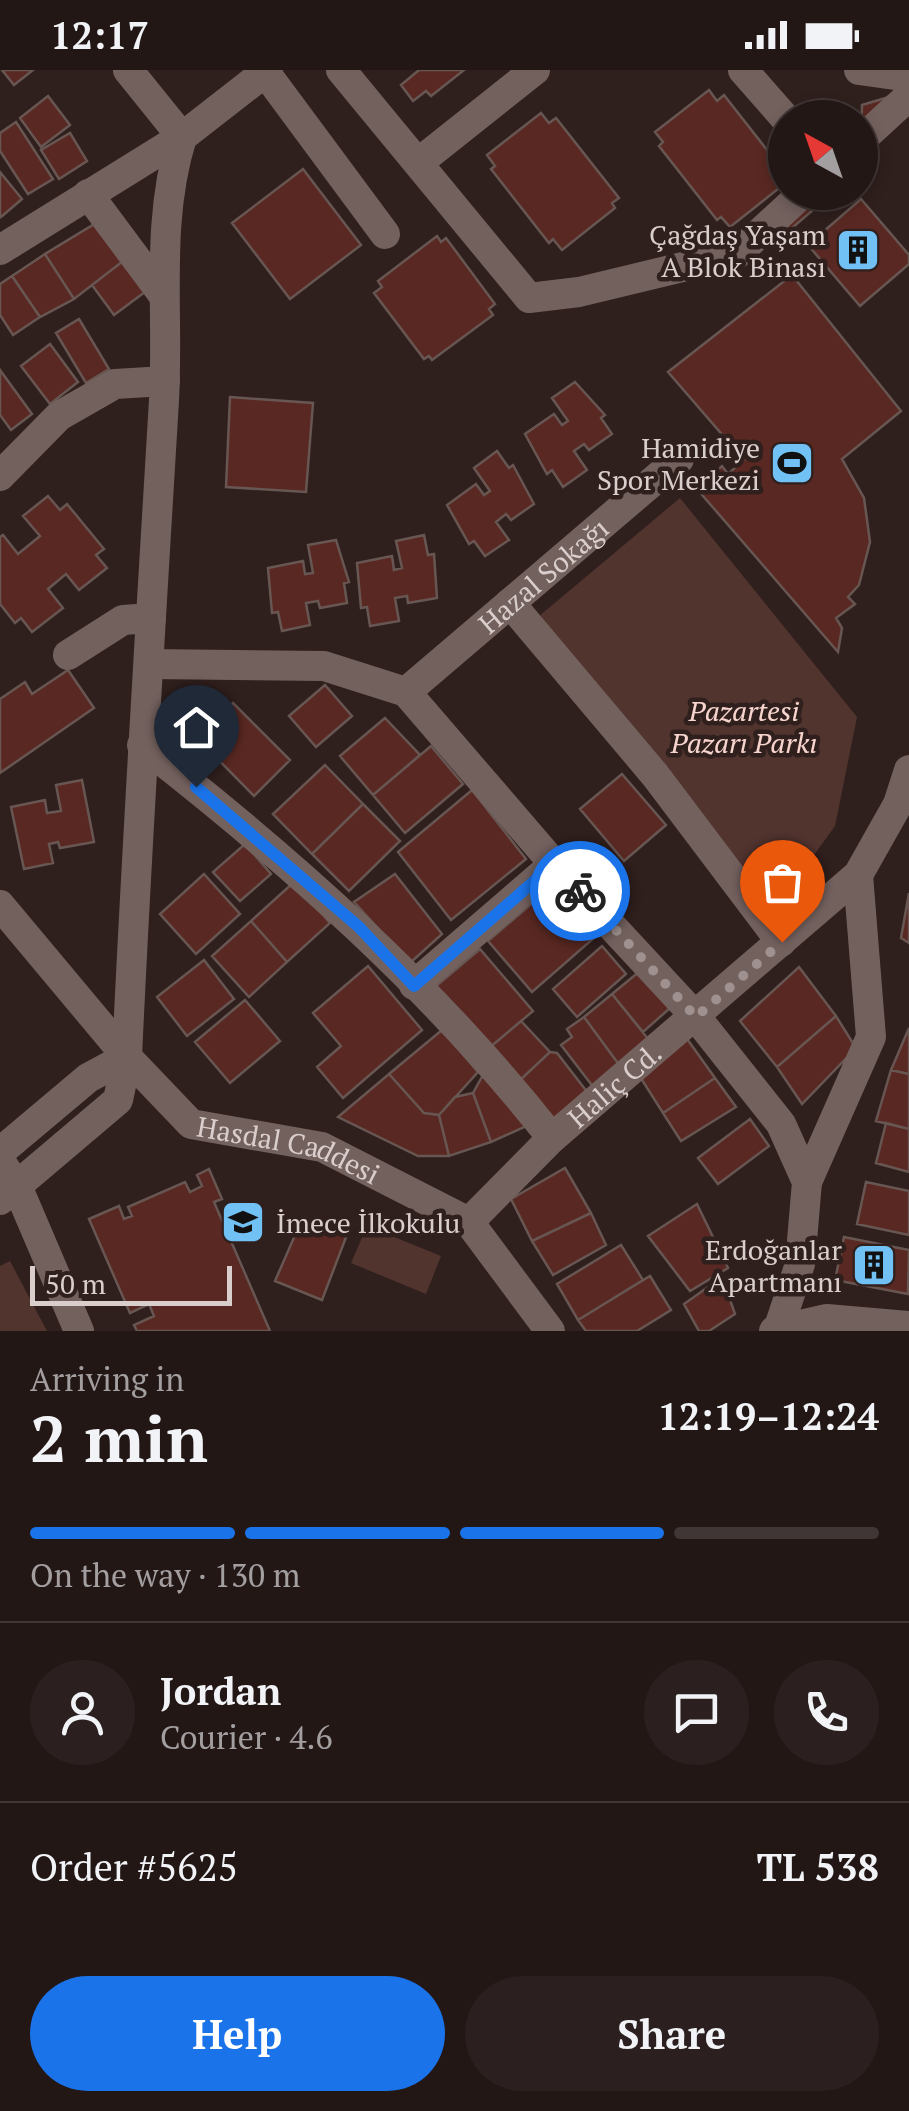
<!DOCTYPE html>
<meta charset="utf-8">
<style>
body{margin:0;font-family:"PT Serif",serif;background:#2b201f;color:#f1f3f6;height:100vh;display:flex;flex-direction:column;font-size:38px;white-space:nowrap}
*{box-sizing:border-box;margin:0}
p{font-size:32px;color:#a39fa1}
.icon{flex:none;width:55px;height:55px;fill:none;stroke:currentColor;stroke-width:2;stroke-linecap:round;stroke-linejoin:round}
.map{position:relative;height:1261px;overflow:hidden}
.details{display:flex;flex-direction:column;background:#231716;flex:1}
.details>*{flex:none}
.needle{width:65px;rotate:320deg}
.tools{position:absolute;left:768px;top:30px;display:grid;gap:20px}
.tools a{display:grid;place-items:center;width:110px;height:110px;border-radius:50%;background:#231716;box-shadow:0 5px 15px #0003,0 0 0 2px #403635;font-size:50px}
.scale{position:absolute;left:30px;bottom:25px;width:202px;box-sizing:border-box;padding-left:10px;border:5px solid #d9cecc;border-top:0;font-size:28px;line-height:35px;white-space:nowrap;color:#d9cecc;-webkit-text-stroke:8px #2f1f1d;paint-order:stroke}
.pin{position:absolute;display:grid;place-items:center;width:85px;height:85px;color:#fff;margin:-102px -42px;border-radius:50% 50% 50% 0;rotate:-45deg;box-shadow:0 0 10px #0007}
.pin .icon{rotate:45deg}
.courier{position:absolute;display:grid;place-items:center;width:100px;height:100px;margin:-50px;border:8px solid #1a73e8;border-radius:50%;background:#fff;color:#222;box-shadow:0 2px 12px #0007}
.overview em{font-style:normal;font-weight:700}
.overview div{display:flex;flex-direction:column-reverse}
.overview{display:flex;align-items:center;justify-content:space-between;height:170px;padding:0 30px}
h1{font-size:65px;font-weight:700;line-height:75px}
.bar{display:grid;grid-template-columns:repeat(4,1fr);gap:15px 10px;align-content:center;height:120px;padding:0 30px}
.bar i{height:12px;border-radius:8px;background:#403635}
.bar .active{background:#1a73e8}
.bar p{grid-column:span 4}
.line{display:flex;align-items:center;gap:25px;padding:0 30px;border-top:2px solid #403635}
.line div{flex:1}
.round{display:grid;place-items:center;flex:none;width:105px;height:105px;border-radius:52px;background:#2b201f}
.cta{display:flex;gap:20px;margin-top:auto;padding:20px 30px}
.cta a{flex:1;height:115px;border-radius:60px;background:#1a73e8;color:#fff;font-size:40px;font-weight:700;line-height:115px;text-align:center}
.cta a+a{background:#2b201f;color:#f1f3f6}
.status{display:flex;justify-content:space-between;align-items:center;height:70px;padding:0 50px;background:#231716;direction:ltr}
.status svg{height:28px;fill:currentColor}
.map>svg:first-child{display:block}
.green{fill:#52342f}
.building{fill:#5a2822;stroke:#675652;stroke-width:2.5}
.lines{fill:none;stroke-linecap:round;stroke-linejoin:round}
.minor{stroke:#73615e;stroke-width:30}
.done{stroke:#9e918f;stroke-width:10;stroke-dasharray:0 18}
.route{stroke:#1a73e8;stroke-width:12}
.labels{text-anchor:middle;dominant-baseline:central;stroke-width:9;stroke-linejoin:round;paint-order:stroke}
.poi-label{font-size:28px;fill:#d9cecc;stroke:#2f1f1d;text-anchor:end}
.street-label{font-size:28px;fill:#d9cecc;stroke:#2f1f1d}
.park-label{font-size:28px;font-style:italic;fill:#f8d4ce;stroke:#2f1f1d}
</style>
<div class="status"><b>12:17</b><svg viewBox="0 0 49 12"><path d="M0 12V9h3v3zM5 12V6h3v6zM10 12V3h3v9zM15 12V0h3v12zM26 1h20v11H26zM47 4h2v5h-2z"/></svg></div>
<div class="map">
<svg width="909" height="1261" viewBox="0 0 909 1261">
<rect width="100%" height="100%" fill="#2f1f1d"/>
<!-- green -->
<path class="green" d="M680,428L857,647L835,756L773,842L538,547Z
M367,1156L441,1186L426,1224L351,1193Z
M10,1191L47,1261H0V1196Z"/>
<!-- building -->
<path class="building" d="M2,0H33L14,15Z
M464,0L431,26L426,21L413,31L401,15L419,0Z
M709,20L717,31L724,25L785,103L780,111L783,115L730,157L721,147L717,150L659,76L663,72L655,62Z
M909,21L877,46L871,92L860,101L862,35Z
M48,26L70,55L41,77L20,48Z
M541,43L549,53L556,48L619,128L612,133L615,138L562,180L553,169L549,173L491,99L495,96L487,85Z
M16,52L53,109L28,124L0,81V63Z
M70,63L87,91L59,109L41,80Z
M303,99L361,175L290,229L232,153Z
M0,102L22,129L1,147L0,145Z
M805,122H834L778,170L765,155Z
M861,129L909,185V194L860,236L808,175Z
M101,150L127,188L74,229L45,184Z
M437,166L441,172L446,168L495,234L489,239L493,245L432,290L429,286L424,289L374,223L382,217L378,211Z
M45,184L74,229L40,247L12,206Z
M127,188L149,219L114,245L92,215Z
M792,205L901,341L842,389L864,428L870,472L859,515L848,527L855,534L836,548L842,558L838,582L697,419L722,396L728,404L744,390L668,302Z
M12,206L40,247L13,265L0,245V214Z
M79,249L109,299L86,313L56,263Z
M50,274L78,312L50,334L21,296Z
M0,300L32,344L11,360L0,345Z
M575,312L605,345L601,348L612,364L589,380L584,374L574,381L587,400L563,417L552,400L547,404L525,364L554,344L562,355L568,351L552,328Z
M230,327L313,333L306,422L226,417Z
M497,381L509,398L513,395L534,434L511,450L506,444L496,452L509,470L485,486L474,471L469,474L447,435L476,414L484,425L490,421L474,398Z
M48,426L60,440L67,434L104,479L96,485L107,498L79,520L66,504L48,519L63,538L32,562L21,548L15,553L0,534V467L3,465L18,484L40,466L23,446Z
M424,465L428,485L434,484L437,528L408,533L407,526L395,528L399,551L370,556L367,537L361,538L357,493L392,486L394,500L402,498L396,471Z
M336,470L349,512L344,513L347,533L320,538L318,531L306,533L310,555L282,561L278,542L272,543L268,498L303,491L305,504L313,503L308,475Z
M68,600L94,638L0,703V629L25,612L32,624Z
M325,615L352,646L316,677L289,646Z
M233,633L290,690L254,726L197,668Z
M385,648L420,685L373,725L340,686Z
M431,676L463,714L405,763L373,725Z
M325,695L363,734L312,784L273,744Z
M622,704L666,755L624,791L580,739Z
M82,710L94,772L60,778L58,772L49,774L53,793L24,799L11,737L45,730L47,743L61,741L56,715Z
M472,720L526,789L451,850L398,782Z
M363,734L400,771L349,821L312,784Z
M245,774L271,804L240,831L213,802Z
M204,804L240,844L196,884L160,844Z
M395,804L442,864L410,893L354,832Z
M558,811L602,861L532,922L488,871Z
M294,812L330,853L287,892L251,851Z
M909,823V873L901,868Z
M251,851L287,892L249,927L212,886Z
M602,876L626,904L577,947L553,919Z
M480,879L533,941L488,979L435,917Z
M204,890L234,929L187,966L157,927Z
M368,896L422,960L343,1028L317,997L341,976L313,943Z
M799,897L836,946L777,997L740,951Z
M640,901L670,938L643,962L612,924Z
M612,924L649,970L620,996L584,947Z
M245,930L280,971L230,1013L195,972Z
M836,946L856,978L802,1034L777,997Z
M584,947L620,996L594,1018L561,975L572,967L567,959Z
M521,951L550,982L518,1012L488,979Z
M909,958V1004L891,1000Z
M442,960L478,1002L439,1045L424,1043L389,1004Z
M685,966L715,1008L663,1043L637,1002Z
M550,982L557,983L588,1023L549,1052L518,1012Z
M488,996L531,1054L491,1072L473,1023Z
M891,1000L909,1004V1059L876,1051Z
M389,1004L424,1043L439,1045L449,1086H418L338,1047Z
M715,1008L736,1037L681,1071L663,1043Z
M473,1023L491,1072L449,1086L439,1045L455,1027Z
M750,1049L769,1076L718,1114L698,1088Z
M886,1053L909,1059V1102L876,1093Z
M565,1098L591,1143L532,1171L511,1129Z
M209,1099L222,1129L214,1132L270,1261H137L134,1255L154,1246L149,1234L130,1243L89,1149L119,1136L124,1149L132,1146L128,1137L185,1112L190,1122L202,1116L197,1105Z
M866,1112L909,1121V1165L857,1154Z
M697,1134L728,1198L690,1221L648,1166Z
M591,1143L606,1175L553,1205L532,1171Z
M303,1147L348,1162L322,1230L275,1211Z
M844,1167L909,1180L908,1224L835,1210Z
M621,1175L643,1210L578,1250L557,1214Z
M650,1206L671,1240L637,1261H586L578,1250Z
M722,1207L735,1244L709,1261H699L684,1234Z"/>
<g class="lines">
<!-- minor -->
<g class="minor">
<path d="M128,0L182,67"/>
<path d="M341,0L529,228L579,222L737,184L804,122"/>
<path d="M743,0L785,48"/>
<path d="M859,0L909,7"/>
<path d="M265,2L385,164"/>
<path d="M860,71L909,26"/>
<path d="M418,93L535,0"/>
<path d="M88,124L164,226"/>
<path d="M0,180L182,67L268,0"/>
<path d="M0,406L59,346L115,314L165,311"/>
<path d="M510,533L655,705L781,872"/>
<path d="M68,585L123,550L151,548"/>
<path d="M149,594L324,596L406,622L554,794L696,947L781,1054L807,1112L800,1194L779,1257L784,1261"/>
<path id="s1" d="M406,622L679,389"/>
<path d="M142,675C292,792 434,918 552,1068"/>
<path id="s2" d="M0,835L127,987L191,1054L322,1077L469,1152L550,1261"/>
<path d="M414,915L554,794"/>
<path d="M0,1082L88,1008L127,987"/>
<path d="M0,1091L17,1116L79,1261"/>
<path d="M807,1112L871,967L858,805"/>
<path d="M0,1130L118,1030L127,987C137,768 151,549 164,330C169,241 155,153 182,67"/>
<path id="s3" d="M469,1152L552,1068L858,805L898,734L909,700"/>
<path d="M774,1261L827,1249L909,1256"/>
</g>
</g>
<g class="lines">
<!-- done -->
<path class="done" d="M580,821L696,947L782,872"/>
<!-- route -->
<path class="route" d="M196,717L359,857L414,916L554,794L580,821"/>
</g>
<!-- icons -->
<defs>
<g id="building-square" transform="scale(2.25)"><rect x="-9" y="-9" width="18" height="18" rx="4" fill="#72c1f5" stroke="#2f1f1d"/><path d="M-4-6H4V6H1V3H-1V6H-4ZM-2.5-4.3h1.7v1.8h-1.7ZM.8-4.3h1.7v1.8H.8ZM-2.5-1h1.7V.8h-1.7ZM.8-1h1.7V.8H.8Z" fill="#111"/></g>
<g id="stadium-square" transform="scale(2.25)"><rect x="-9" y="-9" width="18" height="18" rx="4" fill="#72c1f5" stroke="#2f1f1d"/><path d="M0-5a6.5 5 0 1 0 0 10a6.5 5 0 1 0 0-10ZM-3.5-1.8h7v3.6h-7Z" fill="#111"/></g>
<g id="school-square" transform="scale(2.25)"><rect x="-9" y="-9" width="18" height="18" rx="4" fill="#72c1f5" stroke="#2f1f1d"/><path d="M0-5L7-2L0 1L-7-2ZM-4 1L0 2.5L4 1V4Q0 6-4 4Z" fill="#111"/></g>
</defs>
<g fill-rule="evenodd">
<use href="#building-square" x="858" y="180"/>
<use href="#stadium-square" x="792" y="393"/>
<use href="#school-square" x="243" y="1152"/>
<use href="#building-square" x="874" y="1195"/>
</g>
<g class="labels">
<!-- poi labels -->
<g class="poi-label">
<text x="826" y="164">Çağdaş Yaşam<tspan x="826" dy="32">A Blok Binası</tspan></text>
<text x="760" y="377">Hamidiye<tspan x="760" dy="32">Spor Merkezi</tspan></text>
<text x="276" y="1152" text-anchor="start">İmece İlkokulu</text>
<text x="842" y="1179">Erdoğanlar<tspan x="842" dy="32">Apartmanı</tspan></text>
</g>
<!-- street labels -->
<g class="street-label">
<text stroke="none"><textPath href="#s1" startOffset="180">Hazal Sokağı</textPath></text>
<text stroke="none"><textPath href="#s3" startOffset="200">Haliç Cd.</textPath></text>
<text stroke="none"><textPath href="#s2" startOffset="392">Hasdal Caddesi</textPath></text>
</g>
<!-- park labels -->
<g class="park-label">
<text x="744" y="640">Pazartesi<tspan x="744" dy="32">Pazarı Parkı</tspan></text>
</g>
</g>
</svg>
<div class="tools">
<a><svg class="needle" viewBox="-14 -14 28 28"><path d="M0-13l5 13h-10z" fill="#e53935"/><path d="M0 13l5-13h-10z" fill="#a39fa1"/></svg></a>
</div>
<div class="scale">50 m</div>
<div class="pin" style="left:782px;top:872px;background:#ea580c"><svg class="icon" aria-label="bag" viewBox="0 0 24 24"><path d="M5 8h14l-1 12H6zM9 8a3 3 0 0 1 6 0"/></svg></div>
<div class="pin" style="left:196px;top:717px;background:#1f2937"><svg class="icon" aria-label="home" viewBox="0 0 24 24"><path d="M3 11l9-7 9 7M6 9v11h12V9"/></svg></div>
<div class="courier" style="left:580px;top:821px"><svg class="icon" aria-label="bike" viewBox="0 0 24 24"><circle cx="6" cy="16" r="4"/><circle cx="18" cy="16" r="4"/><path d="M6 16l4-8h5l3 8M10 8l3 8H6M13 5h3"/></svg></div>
</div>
<section class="details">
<div class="overview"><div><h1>2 min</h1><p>Arriving in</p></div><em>12:19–12:24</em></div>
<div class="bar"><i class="active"></i><i class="active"></i><i class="active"></i><i></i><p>On the way · 130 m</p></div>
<div class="line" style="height:180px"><a class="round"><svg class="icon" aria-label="person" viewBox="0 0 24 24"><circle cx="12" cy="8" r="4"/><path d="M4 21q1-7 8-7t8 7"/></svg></a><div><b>Jordan</b><p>Courier · 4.6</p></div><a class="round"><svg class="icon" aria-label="chat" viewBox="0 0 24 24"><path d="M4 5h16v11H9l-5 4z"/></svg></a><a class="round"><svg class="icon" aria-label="phone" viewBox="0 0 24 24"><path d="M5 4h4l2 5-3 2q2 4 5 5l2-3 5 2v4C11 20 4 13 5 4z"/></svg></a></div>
<div class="line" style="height:130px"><div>Order #5625</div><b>TL 538</b></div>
<div class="cta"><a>Help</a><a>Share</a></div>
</section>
